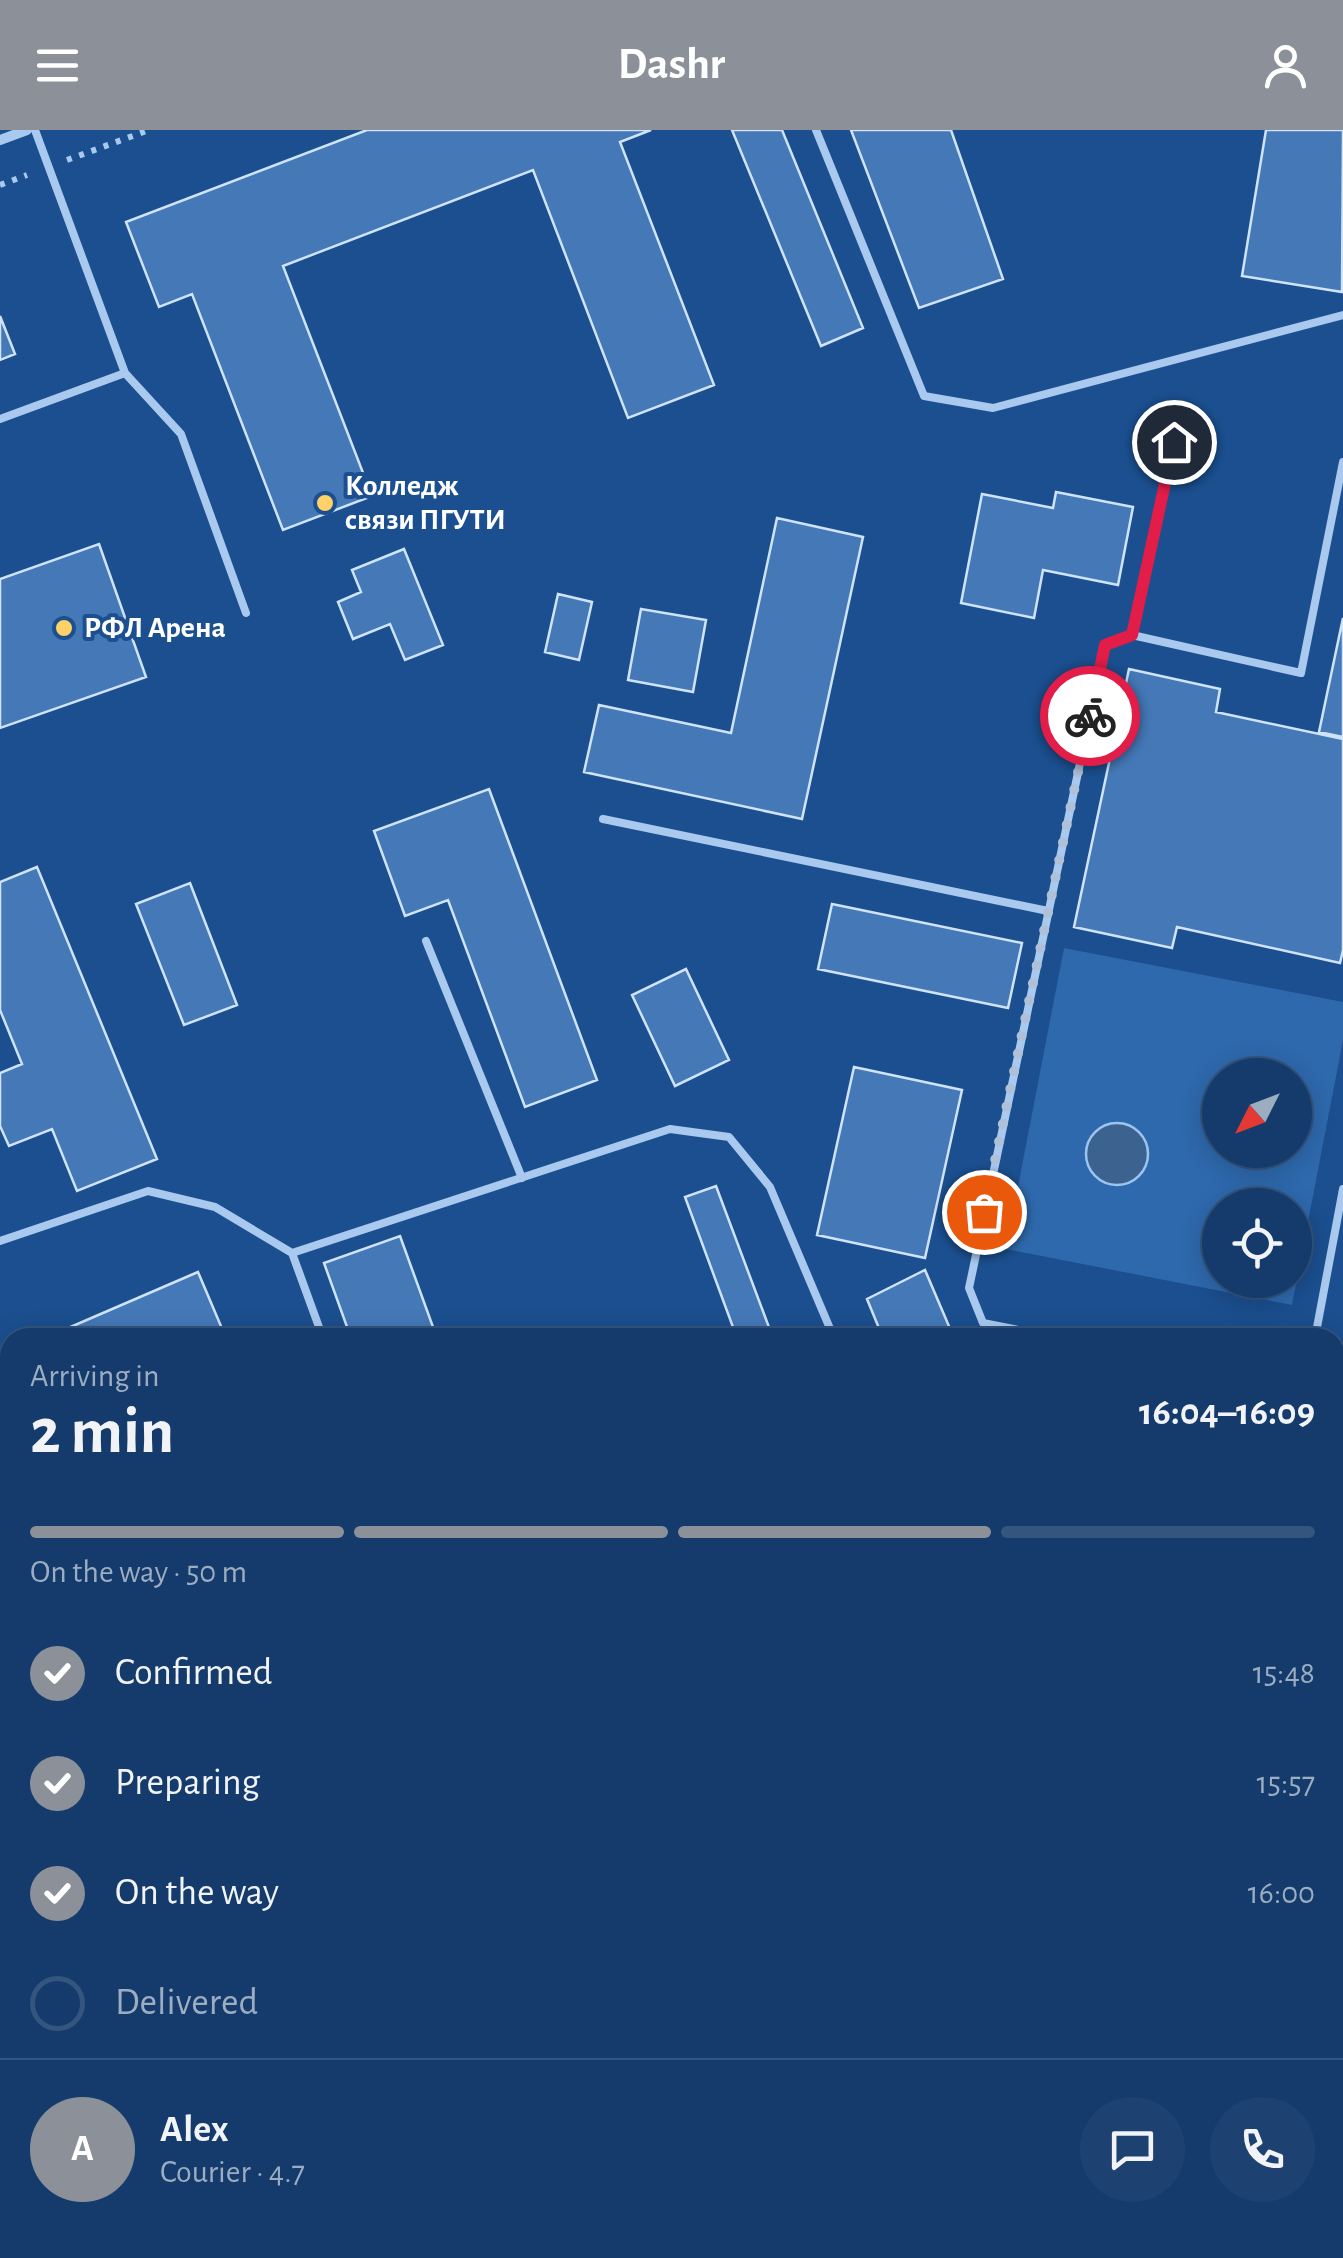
<!DOCTYPE html>
<meta charset="utf-8">
<style>
body{margin:0;font-family:"Alegreya Sans",sans-serif;background:#1d4271;color:#f1f3f6;height:100vh;display:flex;flex-direction:column;font-size:38px;white-space:nowrap}
*{box-sizing:border-box;margin:0}
p{font-size:32px;color:#9dadc1}
.icon{flex:none;width:55px;height:55px;fill:none;stroke:currentColor;stroke-width:2;stroke-linecap:round;stroke-linejoin:round}
.map{position:relative;flex:1;overflow:hidden}
.sheet{position:absolute;left:0px;top:1198px;width:1345px;height:932px;display:flex;flex-direction:column;background:#143b6b;border-radius:30px 30px 0 0;box-shadow:0 5px 25px #0003,0 0 0 2px #33557e}
.sheet>*{flex:none}
.needle{width:65px;rotate:228deg}
.buttons{position:absolute;left:1202px;top:928px;display:grid;gap:20px}
.buttons a{display:grid;place-items:center;width:110px;height:110px;border-radius:50%;background:#143b6b;box-shadow:0 5px 25px #0003,0 0 0 2px #33557e;font-size:50px}
.pin{position:absolute;display:grid;place-items:center;width:85px;height:85px;color:#fff;margin:-42px;border:5px solid #fff;border-radius:50%;box-shadow:0 2px 10px #0007}
.courier{position:absolute;display:grid;place-items:center;width:100px;height:100px;margin:-50px;border:8px solid #e11d48;border-radius:50%;background:#fff;color:#222;box-shadow:0 2px 12px #0007}
.headline em{font-style:normal;font-weight:700}
.headline div{display:flex;flex-direction:column-reverse}
.headline{display:flex;align-items:center;justify-content:space-between;height:170px;padding:0 30px}
h1{font-size:65px;font-weight:700;line-height:75px}
.bar{display:grid;grid-template-columns:repeat(4,1fr);gap:15px 10px;align-content:center;height:120px;padding:0 30px}
.bar i{height:12px;border-radius:8px;background:#33557e}
.bar .on{background:#8c9099}
.bar p{grid-column:span 4}
.line{display:flex;align-items:center;gap:25px;padding:0 30px;border-top:2px solid #33557e}
.line div{flex:1}
.round{display:grid;place-items:center;flex:none;width:105px;height:105px;border-radius:52px;background:#1d4271}
ol{padding:0 30px;list-style:none}
li{display:flex;align-items:center;gap:30px;height:110px}
li p{margin-inline-start:auto}
li .icon{padding:10px;border-radius:50%;background:#8c9099;color:#fff;stroke-width:4}
li:last-child{color:#9dadc1}
li i{width:55px;height:55px;border:5px solid #33557e;border-radius:50%}
header{display:flex;justify-content:space-between;align-items:center;height:130px;padding:0 30px;background:#8c9099;color:#fff;font-size:45px;font-weight:700}
.map>svg:first-child{display:block}
.green{fill:#2e69ad;fill-rule:evenodd}
.water{fill:#3c6290;stroke:#9cc4f0;stroke-width:2.5}
.building{fill:#4478b7;stroke:#cfe3fa;stroke-width:2.5}
.lines{fill:none;stroke-linecap:round;stroke-linejoin:round}
.path{stroke:#a9c9ee;stroke-width:6;stroke-dasharray:5 8;stroke-linecap:butt}
.service{stroke:#a9c9ee;stroke-width:8}
.minor{stroke:#a9c9ee;stroke-width:10}
.secondary{stroke:#d6e6fa;stroke-width:20}
.done{stroke:#afc1d8;stroke-width:10;stroke-dasharray:0 18}
.route{stroke:#e11d48;stroke-width:12}
.poi-dot{fill:#ffd166;stroke:#1b4f8f;stroke-width:4}
.labels{text-anchor:middle;dominant-baseline:central;stroke-width:8;stroke-linejoin:round;paint-order:stroke}
.poi-label{font-size:30px;font-weight:bold;fill:#fff;stroke:#1b4f8f;text-anchor:start}
</style>
<header><svg class="icon" aria-label="menu" viewBox="0 0 24 24"><path d="M4 6h16M4 12h16M4 18h16"/></svg>Dashr<svg class="icon" aria-label="person" viewBox="0 0 24 24"><circle cx="12" cy="8" r="4"/><path d="M4 21q1-7 8-7t8 7"/></svg></header>
<div class="map">
<svg width="1343" height="2128" viewBox="0 0 1343 2128">
<rect width="100%" height="100%" fill="#1b4f8f"/>
<!-- green -->
<path class="green" d="M1064,818L1343,872V910L1292,1175L1006,1119ZM1220,945H1295V1020H1220ZM1220,1075H1295V1150H1220Z"/>
<!-- water -->
<path class="water" d="M1086 1024a31 31 0 1 1 62 0a31 31 0 1 1-62 0Z"/>
<!-- building -->
<path class="building" d="M367,0H651L620,12L714,255L628,288L533,40L283,136L372,366L283,400L192,164L159,177L126,92Z
M732,0H782L863,198L821,216Z
M851,0H951L1003,149L919,178Z
M1266,0H1343L1342,162L1242,146Z
M0,186L15,224L0,230Z
M1056,362L1133,377L1118,455L1043,440L1034,488L961,473L982,364L1053,378Z
M777,388L863,407L802,689L584,642L599,575L731,603Z
M99,414L146,547L0,598V449Z
M404,419L443,515L405,530L390,494L353,509L338,472L361,462L352,440Z
M558,464L592,472L579,530L545,522Z
M641,479L706,490L693,562L628,550Z
M1343,488V607L1319,602Z
M1129,539L1220,559L1216,582L1343,609V820L1340,833L1177,797L1172,818L1074,797Z
M489,659L597,950L525,977L448,770L405,786L374,701Z
M37,737L157,1029L77,1061L52,999L9,1016L0,996V943L22,934L0,880V752Z
M190,753L237,875L184,895L136,774Z
M832,774L1022,813L1008,878L818,839Z
M686,839L729,930L675,956L632,865Z
M854,937L962,960L925,1128L817,1105Z
M716,1056L773,1208H737L685,1067Z
M400,1106L437,1208H351L324,1133Z
M925,1140L954,1208H883L867,1169Z
M198,1142L226,1208H45Z
M243,2120H297L300,2128H246Z
M1135,2120H1218L1217,2128H1134Z"/>
<g class="lines">
<!-- path -->
<path class="path" d="M67,30L149,0
M0,55L27,45
M1335,1600L1343,1557
M1238,2128L1239,2120"/>
<!-- service -->
<path class="service" d="M35,0L125,243L181,304L246,483
M816,0L924,266L993,278L1343,185
M0,289L125,243
M1173,312L1132,505L1301,543L1343,332
M603,689L1048,781
M426,811L522,1048
M0,1111L148,1061L215,1077L292,1123L670,999L729,1007L770,1057L834,1208
M292,1123L323,1208
M1059,1208L983,1193L969,1158L1105,515L1132,505
M1315,1208L1343,1059
M1335,1490L1343,1491
M0,1956L10,1952
M134,2120L137,2128
M936,2120L975,2128
M810,2128L812,2120
M1095,2128L1097,2120"/>
<!-- minor -->
<path class="minor" d="M0,10L27,0"/>
<!-- secondary -->
<path class="secondary" d="M1335,2105L1343,2066
M1330,2128L1332,2120"/>
</g>
<g class="lines">
<!-- done -->
<path class="done" d="M984,1082L1090,586"/>
<!-- route -->
<path class="route" d="M1090,586L1105,515L1132,505L1174,312"/>
</g>
<!-- markers -->
<g class="poi-dot">
<circle cx="325" cy="373" r="10"/>
<circle cx="64" cy="498" r="10"/>
</g>
<g class="labels">
<!-- poi labels -->
<g class="poi-label">
<text x="345" y="356">Колледж<tspan x="345" dy="34">связи ПГУТИ</tspan></text>
<text x="84" y="498">РФЛ Арена</text>
</g>
</g>
</svg>
<div class="buttons">
<a><svg class="needle" viewBox="-14 -14 28 28"><path d="M0-13l5 13h-10z" fill="#e53935"/><path d="M0 13l5-13h-10z" fill="#9dadc1"/></svg></a>
<a><svg class="icon" aria-label="locate" viewBox="0 0 24 24"><circle cx="12" cy="12" r="6"/><path d="M12 2v4M12 18v4M2 12h4M18 12h4"/></svg></a>
</div>
<div class="pin" style="left:984px;top:1082px;background:#ea580c"><svg class="icon" aria-label="bag" viewBox="0 0 24 24"><path d="M5 8h14l-1 12H6zM9 8a3 3 0 0 1 6 0"/></svg></div>
<div class="pin" style="left:1174px;top:312px;background:#1f2937"><svg class="icon" aria-label="home" viewBox="0 0 24 24"><path d="M3 11l9-7 9 7M6 9v11h12V9"/></svg></div>
<div class="courier" style="left:1090px;top:586px"><svg class="icon" aria-label="bike" viewBox="0 0 24 24"><circle cx="6" cy="16" r="4"/><circle cx="18" cy="16" r="4"/><path d="M6 16l4-8h5l3 8M10 8l3 8H6M13 5h3"/></svg></div>
<section class="sheet">
<div class="headline"><div><h1>2 min</h1><p>Arriving in</p></div><em>16:04–16:09</em></div>
<div class="bar"><i class="on"></i><i class="on"></i><i class="on"></i><i></i><p>On the way · 50 m</p></div>
<ol>
<li><svg class="icon" aria-label="check" viewBox="0 0 24 24"><path d="M5 12l5 5 9-10"/></svg>Confirmed<p>15:48</p></li>
<li><svg class="icon" aria-label="check" viewBox="0 0 24 24"><path d="M5 12l5 5 9-10"/></svg>Preparing<p>15:57</p></li>
<li><svg class="icon" aria-label="check" viewBox="0 0 24 24"><path d="M5 12l5 5 9-10"/></svg>On the way<p>16:00</p></li>
<li><i></i>Delivered</li>
</ol>
<div class="line" style="height:180px"><b class="round" style="background:#8c9099;color:#fff">A</b><div><b>Alex</b><p>Courier · 4.7</p></div><a class="round"><svg class="icon" aria-label="chat" viewBox="0 0 24 24"><path d="M4 5h16v11H9l-5 4z"/></svg></a><a class="round"><svg class="icon" aria-label="phone" viewBox="0 0 24 24"><path d="M5 4h4l2 5-3 2q2 4 5 5l2-3 5 2v4C11 20 4 13 5 4z"/></svg></a></div>
</section>
</div>
